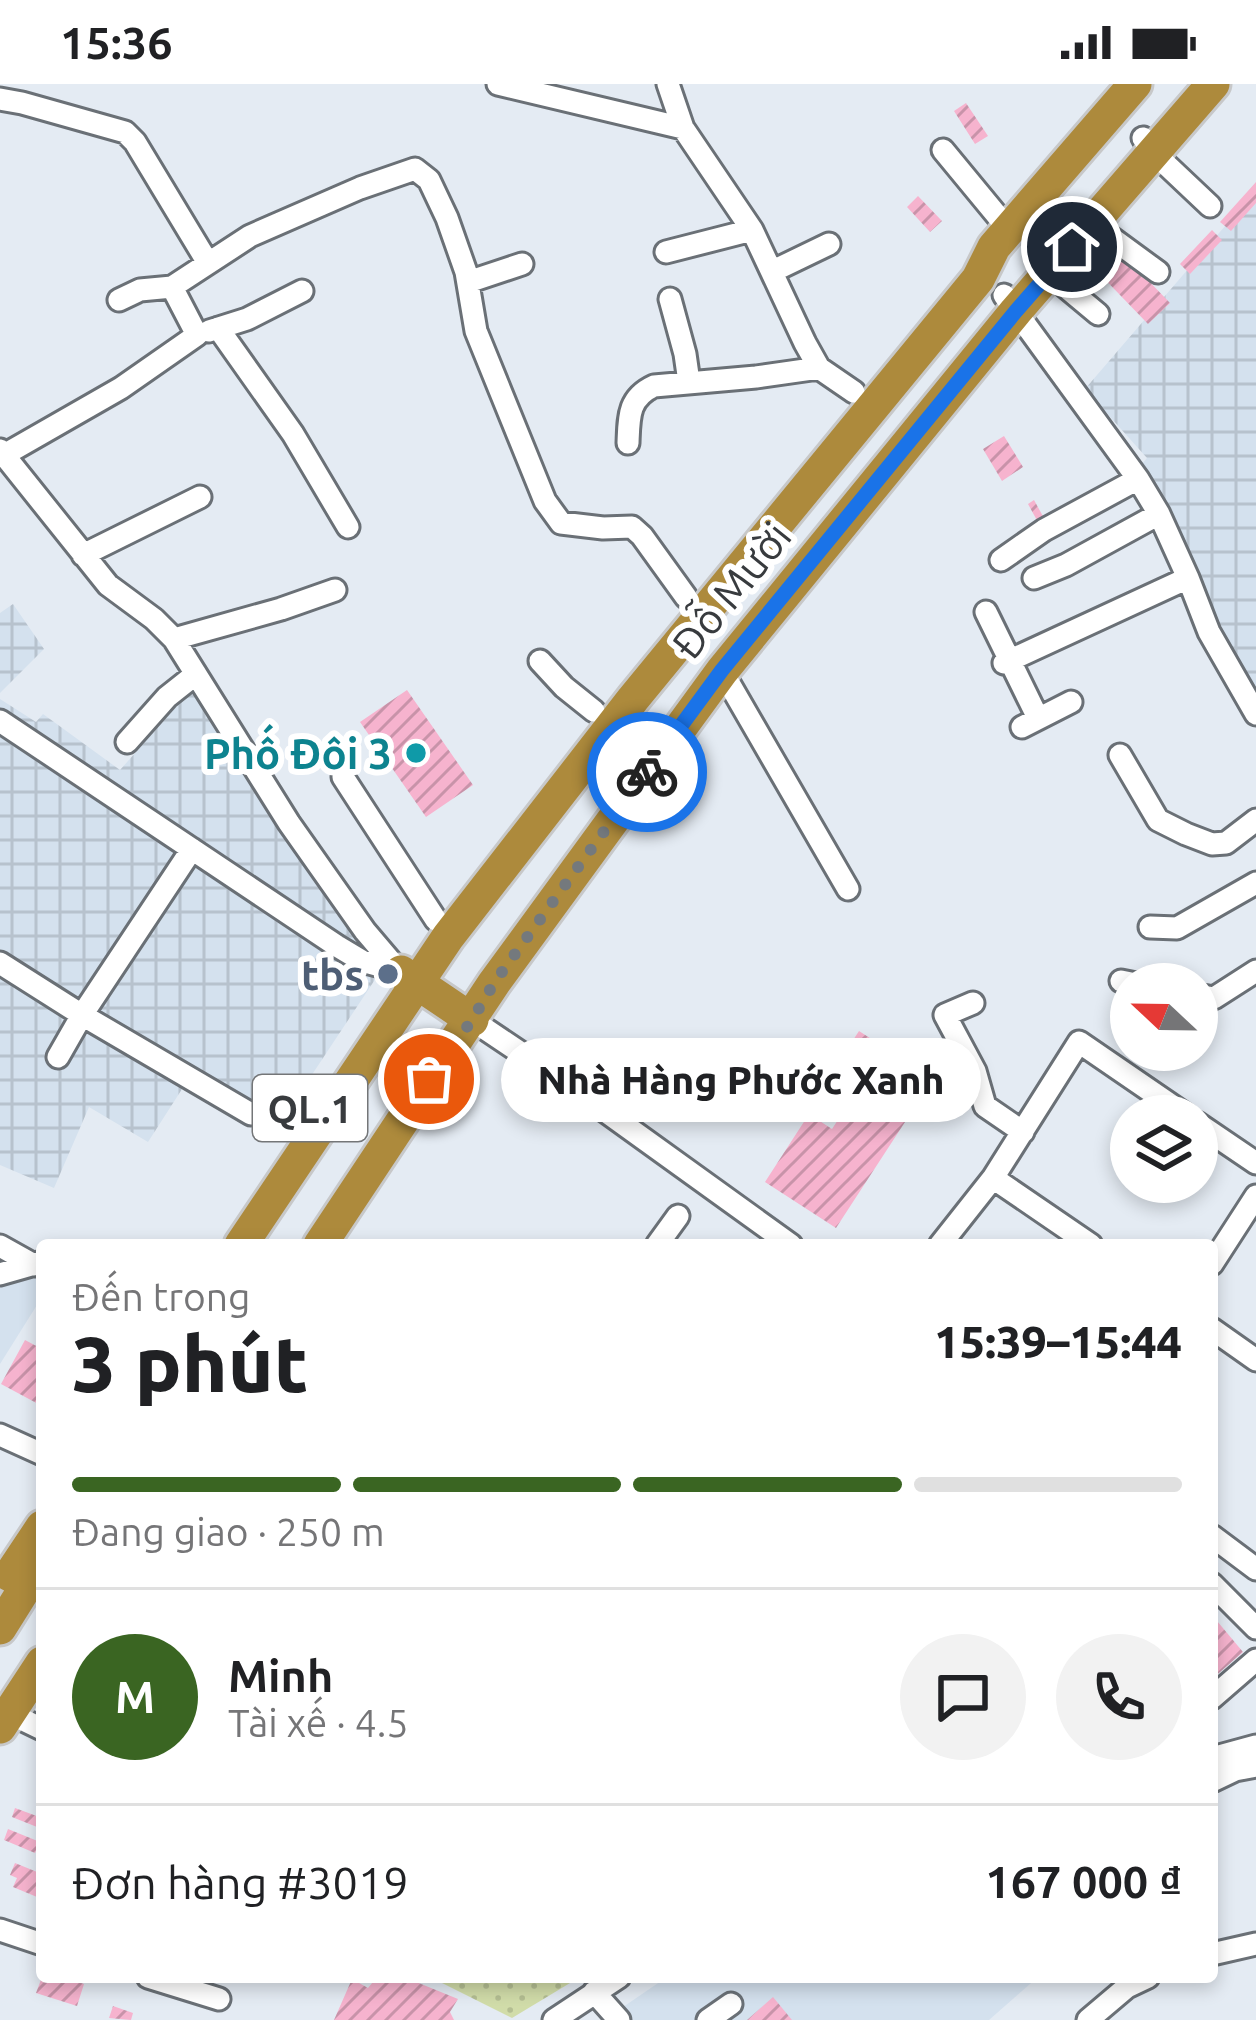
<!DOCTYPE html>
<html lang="vi">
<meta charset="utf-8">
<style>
body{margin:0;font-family:Ubuntu,sans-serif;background:#f2f2f2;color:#202124;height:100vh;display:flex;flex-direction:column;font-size:45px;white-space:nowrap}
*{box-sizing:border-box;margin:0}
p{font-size:39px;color:#757577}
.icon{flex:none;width:66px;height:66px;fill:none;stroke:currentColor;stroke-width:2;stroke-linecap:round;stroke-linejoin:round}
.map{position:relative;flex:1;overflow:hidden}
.sheet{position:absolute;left:36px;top:1155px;width:1182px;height:744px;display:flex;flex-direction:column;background:#fff;border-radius:12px;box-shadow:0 6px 18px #0003}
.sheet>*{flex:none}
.needle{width:78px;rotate:292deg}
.tools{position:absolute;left:1110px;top:879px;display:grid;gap:24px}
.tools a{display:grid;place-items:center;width:108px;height:108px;border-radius:50%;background:#fff;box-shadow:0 6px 18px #0003;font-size:60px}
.pin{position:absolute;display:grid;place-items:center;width:102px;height:102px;color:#fff;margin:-51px;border:6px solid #fff;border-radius:50%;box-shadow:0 3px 12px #0007}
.courier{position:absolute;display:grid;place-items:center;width:120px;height:120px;margin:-60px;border:9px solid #1a73e8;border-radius:50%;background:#fff;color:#222;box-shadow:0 3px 15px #0007}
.bubble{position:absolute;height:84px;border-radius:42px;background:#fff;box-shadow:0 6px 18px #0003;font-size:39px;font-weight:800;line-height:84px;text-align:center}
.head em{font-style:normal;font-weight:800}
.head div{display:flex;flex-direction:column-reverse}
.head{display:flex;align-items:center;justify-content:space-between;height:204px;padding:0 36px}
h1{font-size:78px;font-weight:800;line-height:90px}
.bar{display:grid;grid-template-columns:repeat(4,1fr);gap:18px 12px;align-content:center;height:144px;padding:0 36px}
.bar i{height:15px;border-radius:9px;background:#e0e0e0}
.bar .on{background:#3a6522}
.bar p{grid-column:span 4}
.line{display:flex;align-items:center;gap:30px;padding:0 36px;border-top:3px solid #e0e0e0}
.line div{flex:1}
.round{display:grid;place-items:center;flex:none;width:126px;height:126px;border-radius:63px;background:#f2f2f2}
.status{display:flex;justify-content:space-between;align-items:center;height:84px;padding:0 60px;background:#fff;direction:ltr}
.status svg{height:33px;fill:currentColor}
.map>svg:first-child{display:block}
.built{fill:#d4e1ee}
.industrial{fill:url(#industrial-grid)}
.grass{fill:url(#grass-dots)}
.building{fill:url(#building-hatch)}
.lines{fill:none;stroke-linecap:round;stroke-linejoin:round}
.minor-casing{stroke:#6a7076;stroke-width:27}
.highway-casing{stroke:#c7c8c9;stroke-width:39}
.minor{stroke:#fff;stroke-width:21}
.highway{stroke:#ad8a3c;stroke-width:33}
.done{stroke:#74797d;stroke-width:12;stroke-dasharray:0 21.6}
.route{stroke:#1a73e8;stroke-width:15}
.culture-dot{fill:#0f9aa8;stroke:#fff;stroke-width:4.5}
.service-dot{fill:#5c6f8a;stroke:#fff;stroke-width:4.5}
.labels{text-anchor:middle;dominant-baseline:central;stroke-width:12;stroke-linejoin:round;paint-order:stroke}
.shield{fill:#fff;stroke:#747678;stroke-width:3}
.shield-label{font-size:39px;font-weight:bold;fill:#383b3e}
.street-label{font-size:42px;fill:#383b3e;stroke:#fff}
.culture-label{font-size:42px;font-weight:bold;fill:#0d838f;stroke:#fff;text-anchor:end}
.service-label{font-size:42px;font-weight:bold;fill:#4e5e75;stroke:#fff;text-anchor:end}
</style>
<div class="status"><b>15:36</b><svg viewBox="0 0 49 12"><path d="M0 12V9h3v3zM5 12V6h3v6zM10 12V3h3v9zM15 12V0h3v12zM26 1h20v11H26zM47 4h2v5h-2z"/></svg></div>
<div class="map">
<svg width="1256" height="1936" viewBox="0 0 1256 1936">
<defs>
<pattern id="industrial-grid" width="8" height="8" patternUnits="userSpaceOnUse" patternTransform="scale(3)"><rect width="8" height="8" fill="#d4e1ee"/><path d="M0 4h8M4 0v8" fill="none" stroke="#b7c2cd"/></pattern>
<pattern id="grass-dots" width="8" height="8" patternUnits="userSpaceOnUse" patternTransform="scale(3)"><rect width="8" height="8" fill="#d1dca9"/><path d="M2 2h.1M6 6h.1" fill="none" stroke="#b4be92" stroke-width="1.8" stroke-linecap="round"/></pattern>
<pattern id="building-hatch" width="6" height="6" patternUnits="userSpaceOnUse" patternTransform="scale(3)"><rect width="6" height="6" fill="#f6b3ce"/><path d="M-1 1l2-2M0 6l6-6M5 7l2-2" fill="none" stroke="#c893a9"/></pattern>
</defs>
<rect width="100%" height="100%" fill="#e4ebf3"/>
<!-- built -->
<path class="built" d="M0,1152L42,1175V1213L0,1280Z
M667,1893H1038L989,1936H604Z"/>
<!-- industrial -->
<path class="industrial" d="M1256,106V620L1135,388L1147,374L1085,305Z
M13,520L44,565L0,609V529Z
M198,598L380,888L272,1051L184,1002L148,1058L89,1023L54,1104L0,1081V615L36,638L43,630L120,686Z"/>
<!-- grass -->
<path class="grass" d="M430,1893H580L512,1934Z"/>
<!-- building -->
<path class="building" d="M966,19L988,52L975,60L954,27Z
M1256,98V119L1231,147L1220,138Z
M918,112L942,137L930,148L907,123Z
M1212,146L1222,156L1190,190L1180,180Z
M1114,161L1170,219L1148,240L1092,182Z
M1004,352L1023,383L1002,397L983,365Z
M1034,416L1045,436L1039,440L1028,420Z
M407,606L473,701L426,733L360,638Z
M859,947L933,995L836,1144L765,1098L809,1030L832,1045L851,1016L825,999Z
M25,1256L42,1265V1322L1,1300Z
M1212,1531L1243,1568L1212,1595Z
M15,1724L42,1734V1745L12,1733Z
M8,1745L40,1758L35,1769L4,1756Z
M15,1779L42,1790V1801L37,1813L13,1803L17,1794L10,1791Z
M42,1893H64L84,1900L77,1922L36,1909Z
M377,1893H404L458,1915L450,1928L454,1936H334L352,1895L368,1904Z
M773,1913L792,1936H747Z
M113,1922L133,1929L131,1936L109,1934Z"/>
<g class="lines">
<!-- minor casing -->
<g class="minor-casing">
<path id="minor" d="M498,0L683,44
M668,0L683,44L752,146L805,259L819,284L854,308
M0,15L22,19L125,48L135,58L208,179
M1143,54L1156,71L1210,122
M943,66L1009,146
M1093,136L1102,147L1158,188
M666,168L752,146
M1038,174L1050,190L1098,230
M773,187L829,160
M468,198L522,180
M1004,211L1138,395L1159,430L1188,494L1209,548L1256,630
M670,215L685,270L689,298
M119,216L140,206L172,203
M218,244L293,350L348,443
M209,247L247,235L302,207
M628,359C629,333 628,314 654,302L756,293L819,284
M0,366L108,501L154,535L174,555L289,739L365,847L399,887
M4,371L121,304L197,251L172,203L250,152L360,104L415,85L429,96L447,134L466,188L476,247L545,417L561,439L603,444L632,443L642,452L686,513
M83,471L200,413
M1001,476L1044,446L1138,395
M1034,494L1066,481L1159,430
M986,528L1038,634
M174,555L281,525L335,506
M540,577L564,603L594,627
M1004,579L1188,494
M722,587L848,805
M0,637L337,862L362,877L399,887
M1022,643L1071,618
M127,658L167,613L196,590
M1120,671L1158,736L1186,750L1212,760L1226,759L1256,736
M343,693L436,836
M1150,843L1177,844L1256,799
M0,879L82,931L251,1030
M1121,897L1136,900
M1197,911L1214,914L1256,887
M973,919L945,931L975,987L985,1022L1023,1048
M472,936L573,1004L791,1161
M58,973L82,931L192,765
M1197,1039L1256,1079
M993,1094L1091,1161
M657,1161L678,1132
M940,1161L993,1094L1079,958L1187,1032
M0,1162L34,1181
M1212,1180L1256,1112
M0,1190L42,1178
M1212,1245L1256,1276
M0,1351L42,1370
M1212,1452L1256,1485
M1212,1500L1256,1544
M1212,1614L1256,1576
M9,1629L42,1645
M1212,1674L1256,1662
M1212,1697L1235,1686L1256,1682
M0,1846L42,1860
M1212,1870L1256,1860
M148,1893L219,1915
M594,1908L619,1936
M554,1936L619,1893
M708,1936L731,1920
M1088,1936L1127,1903L1148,1893"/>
</g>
<!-- highway casing -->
<g class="highway-casing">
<path id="highway" d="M401,888L472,936
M241,1161L448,853L633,615L978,195L994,163L1135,0
M320,1161L494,899L722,587L1016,227L1213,0
M10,1491L42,1443
M0,1544L42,1477
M0,1643L42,1579"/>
</g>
<!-- minor -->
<use href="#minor" class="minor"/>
<!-- highway -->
<use href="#highway" class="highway"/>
</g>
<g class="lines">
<!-- done -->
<path class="done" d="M429,995L472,936L494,899L647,688"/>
<!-- route -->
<path class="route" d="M647,688L722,586L1016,227L1072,163"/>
</g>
<!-- markers -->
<circle class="culture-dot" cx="416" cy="669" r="12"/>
<circle class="service-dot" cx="388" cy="890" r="12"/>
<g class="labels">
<!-- shield labels -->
<rect class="shield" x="253" y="991" width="114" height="66" rx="9"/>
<g class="shield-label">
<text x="310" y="1024">QL.1</text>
</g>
<!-- street labels -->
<g class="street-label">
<text transform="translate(731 506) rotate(-51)">Đỗ Mười</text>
</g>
<!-- culture labels -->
<g class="culture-label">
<text x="392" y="669">Phố Đôi 3</text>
</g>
<!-- service labels -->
<g class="service-label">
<text x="364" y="890">tbs</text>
</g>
</g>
</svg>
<div class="tools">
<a><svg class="needle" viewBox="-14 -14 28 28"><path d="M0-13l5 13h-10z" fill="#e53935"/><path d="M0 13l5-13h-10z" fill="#757577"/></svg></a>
<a><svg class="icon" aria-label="layers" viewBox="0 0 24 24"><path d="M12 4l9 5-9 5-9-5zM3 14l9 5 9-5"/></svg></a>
</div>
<div class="pin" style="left:429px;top:995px;background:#ea580c"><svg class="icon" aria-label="bag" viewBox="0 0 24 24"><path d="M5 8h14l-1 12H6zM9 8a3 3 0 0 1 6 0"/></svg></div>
<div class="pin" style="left:1072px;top:163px;background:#1f2937"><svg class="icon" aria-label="home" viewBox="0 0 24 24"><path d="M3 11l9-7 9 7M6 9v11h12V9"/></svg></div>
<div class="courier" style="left:647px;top:688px"><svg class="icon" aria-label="bike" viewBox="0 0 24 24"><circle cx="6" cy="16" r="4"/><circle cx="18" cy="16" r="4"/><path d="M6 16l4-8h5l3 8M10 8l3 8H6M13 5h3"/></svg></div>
<div class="bubble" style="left:501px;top:954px;width:480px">Nhà Hàng Phước Xanh</div>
<section class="sheet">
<div class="head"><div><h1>3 phút</h1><p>Đến trong</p></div><em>15:39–15:44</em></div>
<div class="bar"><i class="on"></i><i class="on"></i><i class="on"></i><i></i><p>Đang giao · 250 m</p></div>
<div class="line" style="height:216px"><b class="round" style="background:#3a6522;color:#fff">M</b><div><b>Minh</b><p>Tài xế · 4.5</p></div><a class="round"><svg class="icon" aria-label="chat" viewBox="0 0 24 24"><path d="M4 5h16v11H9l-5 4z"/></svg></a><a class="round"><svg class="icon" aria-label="phone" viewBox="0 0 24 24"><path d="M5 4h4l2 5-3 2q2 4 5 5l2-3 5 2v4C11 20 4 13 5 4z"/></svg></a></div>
<div class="line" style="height:156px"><div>Đơn hàng #3019</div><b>167 000 ₫</b></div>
</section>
</div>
